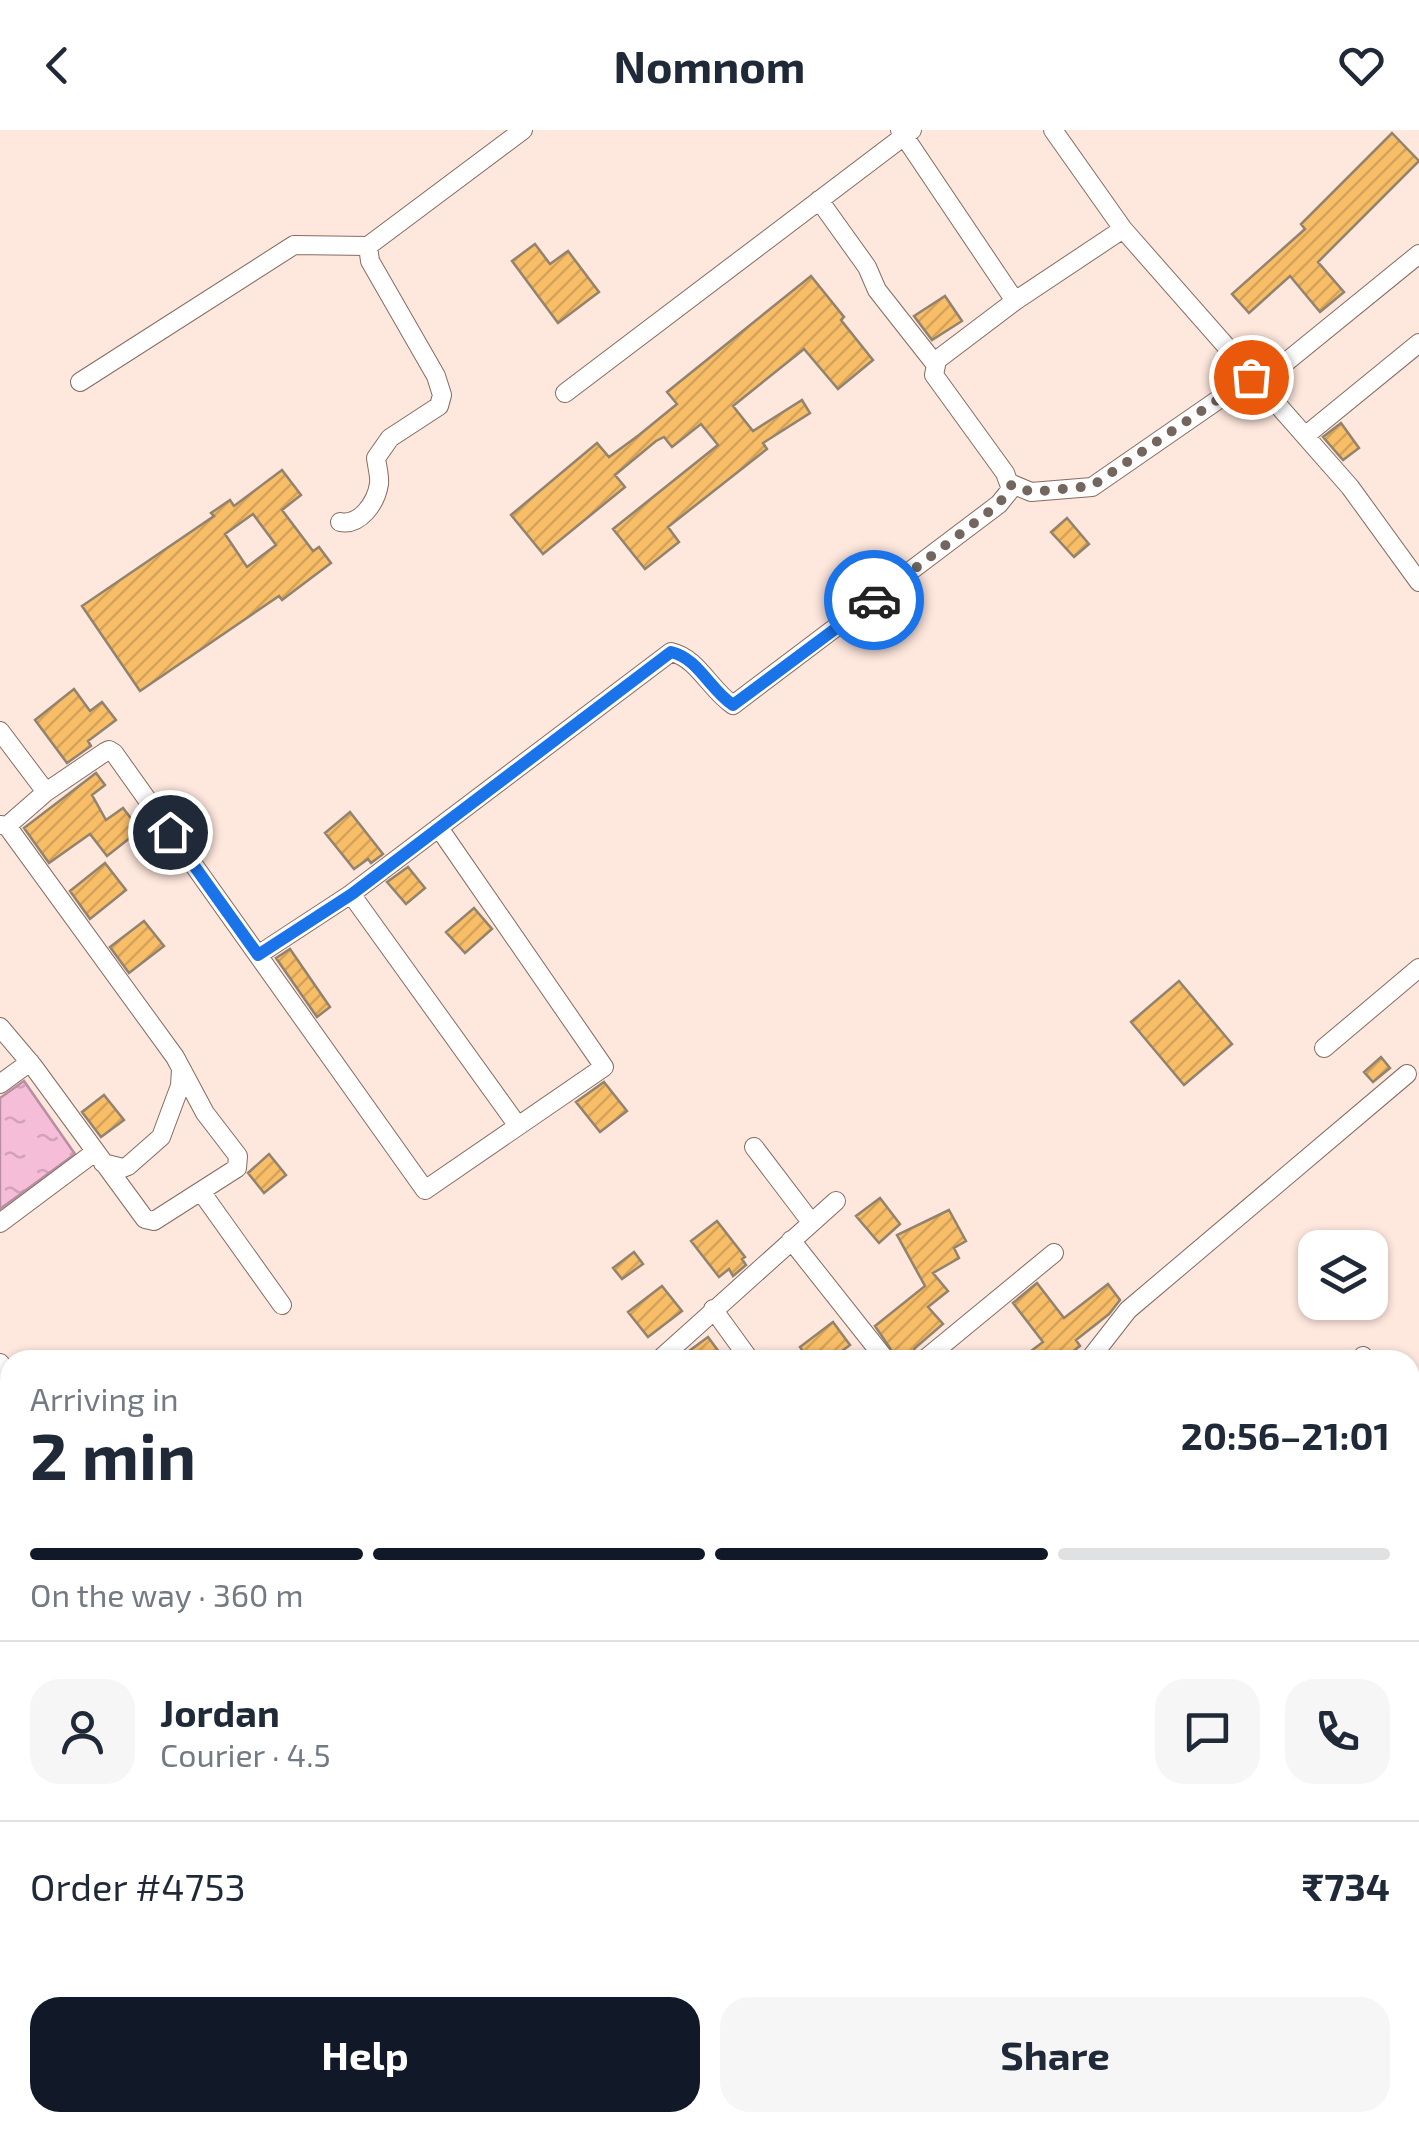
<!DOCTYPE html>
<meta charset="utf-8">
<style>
body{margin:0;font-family:"Exo 2",sans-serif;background:#f6f6f7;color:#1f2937;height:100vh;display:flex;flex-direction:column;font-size:38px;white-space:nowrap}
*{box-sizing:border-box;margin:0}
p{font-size:32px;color:#747a83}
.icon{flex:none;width:55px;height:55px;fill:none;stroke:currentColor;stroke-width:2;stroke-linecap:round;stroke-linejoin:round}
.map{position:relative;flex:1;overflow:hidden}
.side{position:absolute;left:0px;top:1220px;width:1420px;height:782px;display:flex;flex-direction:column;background:#fff;border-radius:30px 30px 0 0;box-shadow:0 2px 8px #0004}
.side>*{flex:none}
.fabs{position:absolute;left:1298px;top:1100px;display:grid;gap:20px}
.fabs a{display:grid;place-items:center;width:90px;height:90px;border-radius:20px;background:#fff;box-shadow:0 2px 8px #0004;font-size:50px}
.pin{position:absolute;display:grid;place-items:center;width:85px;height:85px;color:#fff;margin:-42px;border:5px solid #fff;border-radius:50%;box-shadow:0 2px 10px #0007}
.courier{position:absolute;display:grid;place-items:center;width:100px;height:100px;margin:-50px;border:8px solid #1a73e8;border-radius:50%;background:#fff;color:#222;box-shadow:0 2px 12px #0007}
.summary em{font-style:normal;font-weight:700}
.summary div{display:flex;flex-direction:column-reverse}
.summary{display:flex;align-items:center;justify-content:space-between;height:170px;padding:0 30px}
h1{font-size:65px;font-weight:700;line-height:75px}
.bar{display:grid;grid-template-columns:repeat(4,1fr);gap:15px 10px;align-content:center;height:120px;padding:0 30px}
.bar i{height:12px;border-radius:8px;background:#e0e1e3}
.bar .on{background:#111827}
.bar p{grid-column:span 4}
.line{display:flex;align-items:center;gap:25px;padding:0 30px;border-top:2px solid #e0e1e3}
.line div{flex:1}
.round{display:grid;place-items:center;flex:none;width:105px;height:105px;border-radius:30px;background:#f6f6f7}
.button{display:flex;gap:20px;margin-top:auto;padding:20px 30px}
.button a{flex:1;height:115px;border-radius:30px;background:#111827;color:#fff;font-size:40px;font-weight:700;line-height:115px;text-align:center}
.button a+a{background:#f6f6f7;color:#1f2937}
header{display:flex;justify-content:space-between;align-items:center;height:130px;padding:0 30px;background:#fff;font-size:45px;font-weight:700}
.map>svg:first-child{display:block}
.water{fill:url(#water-ripples);stroke:#b88ea0;stroke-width:2.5}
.building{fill:url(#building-hatch);stroke:#92836e;stroke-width:2.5;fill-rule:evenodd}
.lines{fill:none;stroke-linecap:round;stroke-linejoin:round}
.minor-casing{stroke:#856c61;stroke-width:20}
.minor{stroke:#fff;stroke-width:18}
.done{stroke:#74655f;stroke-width:10;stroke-dasharray:0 18}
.route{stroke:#1a73e8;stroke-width:12}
</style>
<header><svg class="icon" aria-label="back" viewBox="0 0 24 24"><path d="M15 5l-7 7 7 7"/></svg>Nomnom<svg class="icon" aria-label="heart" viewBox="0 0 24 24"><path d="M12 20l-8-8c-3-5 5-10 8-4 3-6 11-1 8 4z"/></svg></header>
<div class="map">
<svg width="1419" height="2001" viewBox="0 0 1419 2001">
<defs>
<pattern id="water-ripples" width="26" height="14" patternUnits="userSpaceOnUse" patternTransform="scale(2.5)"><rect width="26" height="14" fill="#f6bdd9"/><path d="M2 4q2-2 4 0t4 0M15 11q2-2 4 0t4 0" fill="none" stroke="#d3a2ba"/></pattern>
<pattern id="building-hatch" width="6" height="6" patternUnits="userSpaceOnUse" patternTransform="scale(2.5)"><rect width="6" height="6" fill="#f8bd67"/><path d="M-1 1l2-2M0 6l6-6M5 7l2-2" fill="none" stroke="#d5a259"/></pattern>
</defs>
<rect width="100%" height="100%" fill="#fee7dd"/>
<!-- water -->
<path class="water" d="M24,951L75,1024L0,1079V968Z"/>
<!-- building -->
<path class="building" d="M1392,3L1419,31L1318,132L1344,162L1320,182L1290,146L1249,183L1232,164L1305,99L1301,94Z
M535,114L550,134L568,121L599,162L558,193L512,131Z
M811,146L844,187L841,190L873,230L838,259L804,219L733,276L753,301L802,270L810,283L763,313L767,319L668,397L679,412L645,439L613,399L718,315L701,294L672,317L664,307L656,311L615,345L625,357L543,424L511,385L597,313L609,327L639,305L677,274L667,262Z
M945,166L962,191L932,210L914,186Z
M1341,293L1359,318L1343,330L1323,307Z
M282,340L301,365L282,380L313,421L319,417L331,433L282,470L279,466L140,561L82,476L214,386L211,383L230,370L234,376ZM253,384L276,415L247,437L225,404Z
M1067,388L1089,414L1074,427L1051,402Z
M74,559L90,581L102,572L116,590L88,611L91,616L67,633L35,590Z
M96,643L105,655L92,665L106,690L123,678L140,700L107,726L90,704L49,733L24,698Z
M350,682L383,724L371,733L368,729L354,739L325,703Z
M105,733L126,760L90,789L70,761Z
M408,737L425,758L406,774L387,752Z
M474,778L492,799L465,823L446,802Z
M144,791L164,816L129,843L110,817Z
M290,819L330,877L317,887L276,828Z
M1179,851L1232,914L1184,955L1131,892Z
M1381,927L1390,938L1373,952L1364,942Z
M604,952L627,981L600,1002L576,972Z
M104,965L124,990L101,1007L82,982Z
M269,1024L286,1045L264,1063L248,1043Z
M880,1068L900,1094L879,1113L856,1086Z
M949,1080L966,1111L954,1118L959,1128L933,1143L948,1161L928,1177L943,1194L915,1218L908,1230H898L875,1196L925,1156L897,1105Z
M717,1091L745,1127L742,1129L746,1135L733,1146L729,1139L719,1147L691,1111Z
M634,1122L643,1134L622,1149L613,1138Z
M1037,1153L1064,1188L1108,1154L1120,1170L1109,1184L1076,1210L1080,1216L1062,1230L1054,1223L1045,1230H1019L1043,1212L1013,1173Z
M662,1156L682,1181L648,1207L628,1182Z
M833,1192L850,1215L830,1230H809L800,1217Z
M708,1207L725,1230H678L681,1227Z"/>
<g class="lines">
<!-- minor casing -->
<g class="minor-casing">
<path id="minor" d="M900,0L1015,171
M1053,0L1123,99L1350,357L1419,452
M819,70L867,137L877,160L936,235
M368,116L523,0
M80,252L294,115L368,116L370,131L436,246L442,265L439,276L390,308L376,328C377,336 380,347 379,354C376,373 360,396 340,392
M565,263L912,0
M1305,306L1419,213
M1011,359L1012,354L1031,362L1092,357L1251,247L1259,254L1419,124
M0,601L46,662
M0,695L7,696L46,662L105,622L109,620L114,623L425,1060L604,937L439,698
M351,764L518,996
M258,825L351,764L671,522C698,528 710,560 733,575L999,374L1011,359L1005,343L934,245L937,230L1015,171L1123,99
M0,897L33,936L145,1089L154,1091L237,1038L238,1026L205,983L175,927L7,696
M1324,918L1419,838
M0,954L30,932
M754,1017L811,1092
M103,1033L123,1038L128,1036L161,1007L180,956L181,939
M202,1063L282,1175
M0,1093L95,1022
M791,1110L886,1230
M713,1179L750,1230
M1363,1226L1366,1230
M659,1230L836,1071
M924,1230L1054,1123
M1089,1230L1128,1180L1407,944
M0,1233L10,1246
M1410,1285L1419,1296
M0,1362L10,1354
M1410,1439L1419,1431
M0,1441L10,1453
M0,1540L10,1543
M1410,1597L1419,1589
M0,1618L10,1631
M0,1710L10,1703
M1410,1774L1419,1767
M0,1824L10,1815
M1410,1843L1419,1853
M0,1968L10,1960
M332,1992L339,2001
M509,1992L517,2001
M979,1992L985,2001
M470,2001L481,1992"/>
</g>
<!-- minor -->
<use href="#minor" class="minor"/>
</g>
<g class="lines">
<!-- done -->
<path class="done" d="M874,470L999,374L1012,354L1031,362L1092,356L1251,247"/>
<!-- route -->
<path class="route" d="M170,702L258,825L352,764L671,522C698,528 710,560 733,575L874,470"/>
</g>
</svg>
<div class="fabs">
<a><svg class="icon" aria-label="layers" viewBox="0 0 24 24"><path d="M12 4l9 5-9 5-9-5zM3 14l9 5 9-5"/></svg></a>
</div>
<div class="pin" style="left:1251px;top:247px;background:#ea580c"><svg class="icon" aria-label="bag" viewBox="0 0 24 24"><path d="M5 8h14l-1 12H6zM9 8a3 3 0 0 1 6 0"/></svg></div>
<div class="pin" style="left:170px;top:702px;background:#1f2937"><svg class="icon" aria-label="home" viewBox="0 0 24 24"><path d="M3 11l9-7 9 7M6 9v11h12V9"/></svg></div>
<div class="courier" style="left:874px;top:470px"><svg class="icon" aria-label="car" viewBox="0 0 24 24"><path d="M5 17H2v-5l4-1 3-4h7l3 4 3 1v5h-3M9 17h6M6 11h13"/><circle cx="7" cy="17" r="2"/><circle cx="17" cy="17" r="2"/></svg></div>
<section class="side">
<div class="summary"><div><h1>2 min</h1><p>Arriving in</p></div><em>20:56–21:01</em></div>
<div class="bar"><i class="on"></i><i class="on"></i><i class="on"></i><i></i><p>On the way · 360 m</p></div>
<div class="line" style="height:180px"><a class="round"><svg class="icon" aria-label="person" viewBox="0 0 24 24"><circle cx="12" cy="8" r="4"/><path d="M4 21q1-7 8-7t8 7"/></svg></a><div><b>Jordan</b><p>Courier · 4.5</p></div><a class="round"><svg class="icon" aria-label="chat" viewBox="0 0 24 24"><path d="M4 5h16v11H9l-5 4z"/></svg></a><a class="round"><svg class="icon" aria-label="phone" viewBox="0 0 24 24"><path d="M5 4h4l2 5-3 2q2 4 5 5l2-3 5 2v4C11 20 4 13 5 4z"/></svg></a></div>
<div class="line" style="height:130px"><div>Order #4753</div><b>₹734</b></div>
<div class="button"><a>Help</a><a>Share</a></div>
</section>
</div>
